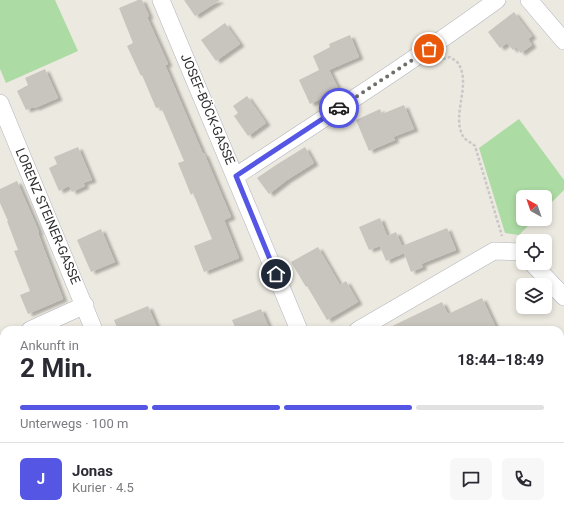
<!DOCTYPE html>
<html lang="de">
<meta charset="utf-8">
<style>
body{margin:0;font-family:Roboto,sans-serif;background:#f7f7f7;color:#2b2b33;height:100vh;display:flex;flex-direction:column;font-size:15px;white-space:nowrap}
*{box-sizing:border-box;margin:0}
p{font-size:13px;color:#7c7c81}
.icon{flex:none;width:22px;height:22px;fill:none;stroke:currentColor;stroke-width:2;stroke-linecap:round;stroke-linejoin:round}
.map{position:relative;flex:1;overflow:hidden}
.drawer{position:absolute;left:0px;top:326px;width:564px;height:196px;display:flex;flex-direction:column;background:#fff;border-radius:12px 12px 0 0;box-shadow:0 2px 6px #0003}
.drawer>*{flex:none}
.needle{width:26px;rotate:320deg}
.tools{position:absolute;left:516px;top:190px;display:grid;gap:8px}
.tools a{display:grid;place-items:center;width:36px;height:36px;border-radius:6px;background:#fff;box-shadow:0 2px 6px #0003;font-size:20px}
.pin{position:absolute;display:grid;place-items:center;width:34px;height:34px;color:#fff;margin:-17px;border:2px solid #fff;border-radius:50%;box-shadow:0 1px 4px #0007}
.courier{position:absolute;display:grid;place-items:center;width:40px;height:40px;margin:-20px;border:3px solid #5557e4;border-radius:50%;background:#fff;color:#222;box-shadow:0 1px 5px #0007}
.summary em{font-style:normal;font-weight:700}
.summary div{display:flex;flex-direction:column-reverse}
.summary{display:flex;align-items:center;justify-content:space-between;height:68px;padding:0 20px}
h1{font-size:26px;font-weight:700;line-height:30px}
.bar{display:grid;grid-template-columns:repeat(4,1fr);gap:6px 4px;align-content:center;height:48px;padding:0 20px}
.bar i{height:5px;border-radius:3px;background:#e1e1e2}
.bar .active{background:#5557e4}
.bar p{grid-column:span 4}
.line{display:flex;align-items:center;gap:10px;padding:0 20px;border-top:1px solid #e1e1e2}
.line div{flex:1}
.round{display:grid;place-items:center;flex:none;width:42px;height:42px;border-radius:6px;background:#f7f7f7}
.map>svg:first-child{display:block}
.green{fill:#addba4}
.building{fill:#c8c5bf;filter:url(#shadow)}
.lines{fill:none;stroke-linecap:round;stroke-linejoin:round}
.street-casing{stroke:#b3b4be;stroke-width:18}
.path{stroke:#c8c8c8;stroke-width:2.5;stroke-dasharray:3 2;stroke-linecap:butt}
.street{stroke:#fff;stroke-width:17}
.done{stroke:#6f6e6b;stroke-width:4;stroke-dasharray:0 7.2}
.route{stroke:#5557e4;stroke-width:5}
.labels{text-anchor:middle;dominant-baseline:central;stroke-width:3.5;stroke-linejoin:round;paint-order:stroke}
.street-label{font-size:13px;fill:#2c2c2c;stroke:#fff}
</style>
<div class="map">
<svg width="564" height="522" viewBox="0 0 564 522">
<defs>
<filter id="shadow"><feDropShadow dx="4.5" dy="2.5" stdDeviation="1" flood-color="#0004"/></filter>
</defs>
<rect width="100%" height="100%" fill="#ece9e0"/>
<!-- green -->
<path class="green" d="M0,0H55L78,51L6,83L0,69Z
M519,119L564,180V190L545,209V197H523V219H535L519,235L505,233L479,148Z"/>
<!-- building -->
<path class="building" d="M138,0H142L149,16L147,17L168,64L165,65L203,154L204,153L231,217L224,220L239,258L204,272L194,246L212,239L193,193L191,195L178,163L184,161L161,107L156,108L142,75L141,76L127,46L133,43L119,8Z
M184,0H220L195,16Z
M514,12L532,36L528,39L532,45L521,53L516,47L513,50L507,43L500,48L488,32Z
M225,23L240,44L216,61L201,40Z
M350,35L359,57L329,70L339,90L310,104L299,80L319,70L313,56L330,47L329,44Z
M45,69L58,98L35,108L34,107L26,110L17,91L28,85L25,78Z
M247,96L266,123L248,136L234,116L238,113L233,106Z
M404,105L414,129L393,137L395,140L369,151L356,120L380,109L382,114Z
M78,147L92,180L83,183L85,186L72,192L69,186L59,191L49,168L57,164L54,157Z
M305,147L314,163L287,180L269,194L257,178L276,165Z
M17,181L39,232L38,233L63,299L28,314L20,295L30,291L14,251L18,250L7,221H8L0,203V189Z
M380,218L387,236L396,232L402,246L447,228L456,250L421,264L423,267L411,272L404,253L386,261L380,246L369,250L359,227Z
M101,229L115,262L91,272L77,240Z
M318,247L340,285L346,281L358,302L327,320L307,286L306,287L291,262Z
M482,298L497,330H384L442,302L448,314Z
M148,306L158,330H118L114,320Z
M261,309L270,330H236L232,320Z"/>
<g class="lines">
<!-- street casing -->
<g class="street-casing">
<path id="street" d="M161,0L299,330
M529,0L564,41
M0,103L94,330
M236,176C324,118 412,62 497,0
M532,263L564,297
M30,330L85,305
M358,330L494,251L521,252L523,254
M0,344L4,342
M560,511H564
M166,518L168,522
M367,518L369,522
M485,522L513,518"/>
</g>
<!-- path -->
<path class="path" d="M443,59L450,57C453,59 456,61 458,63C472,84 451,115 463,136C465,140 472,143 475,146L502,236"/>
<!-- street -->
<use href="#street" class="street"/>
</g>
<g class="lines">
<!-- done -->
<path class="done" d="M339,108L429,49"/>
<!-- route -->
<path class="route" d="M276,274L236,176L339,108"/>
</g>
<g class="labels">
<!-- street labels -->
<g class="street-label">
<text transform="translate(208 109) rotate(67)">JOSEF-BÖCK-GASSE</text>
<text transform="translate(48 216) rotate(67)">LORENZ STEINER-GASSE</text>
</g>
</g>
</svg>
<div class="tools">
<a><svg class="needle" viewBox="-14 -14 28 28"><path d="M0-13l5 13h-10z" fill="#e53935"/><path d="M0 13l5-13h-10z" fill="#7c7c81"/></svg></a>
<a><svg class="icon" aria-label="locate" viewBox="0 0 24 24"><circle cx="12" cy="12" r="6"/><path d="M12 2v4M12 18v4M2 12h4M18 12h4"/></svg></a>
<a><svg class="icon" aria-label="layers" viewBox="0 0 24 24"><path d="M12 4l9 5-9 5-9-5zM3 14l9 5 9-5"/></svg></a>
</div>
<div class="pin" style="left:429px;top:49px;background:#ea580c"><svg class="icon" aria-label="bag" viewBox="0 0 24 24"><path d="M5 8h14l-1 12H6zM9 8a3 3 0 0 1 6 0"/></svg></div>
<div class="pin" style="left:276px;top:274px;background:#1f2937"><svg class="icon" aria-label="home" viewBox="0 0 24 24"><path d="M3 11l9-7 9 7M6 9v11h12V9"/></svg></div>
<div class="courier" style="left:339px;top:108px"><svg class="icon" aria-label="car" viewBox="0 0 24 24"><path d="M5 17H2v-5l4-1 3-4h7l3 4 3 1v5h-3M9 17h6M6 11h13"/><circle cx="7" cy="17" r="2"/><circle cx="17" cy="17" r="2"/></svg></div>
<section class="drawer">
<div class="summary"><div><h1>2 Min.</h1><p>Ankunft in</p></div><em>18:44–18:49</em></div>
<div class="bar"><i class="active"></i><i class="active"></i><i class="active"></i><i></i><p>Unterwegs · 100 m</p></div>
<div class="line" style="height:72px"><b class="round" style="background:#5557e4;color:#fff">J</b><div><b>Jonas</b><p>Kurier · 4.5</p></div><a class="round"><svg class="icon" aria-label="chat" viewBox="0 0 24 24"><path d="M4 5h16v11H9l-5 4z"/></svg></a><a class="round"><svg class="icon" aria-label="phone" viewBox="0 0 24 24"><path d="M5 4h4l2 5-3 2q2 4 5 5l2-3 5 2v4C11 20 4 13 5 4z"/></svg></a></div>
</section>
</div>
